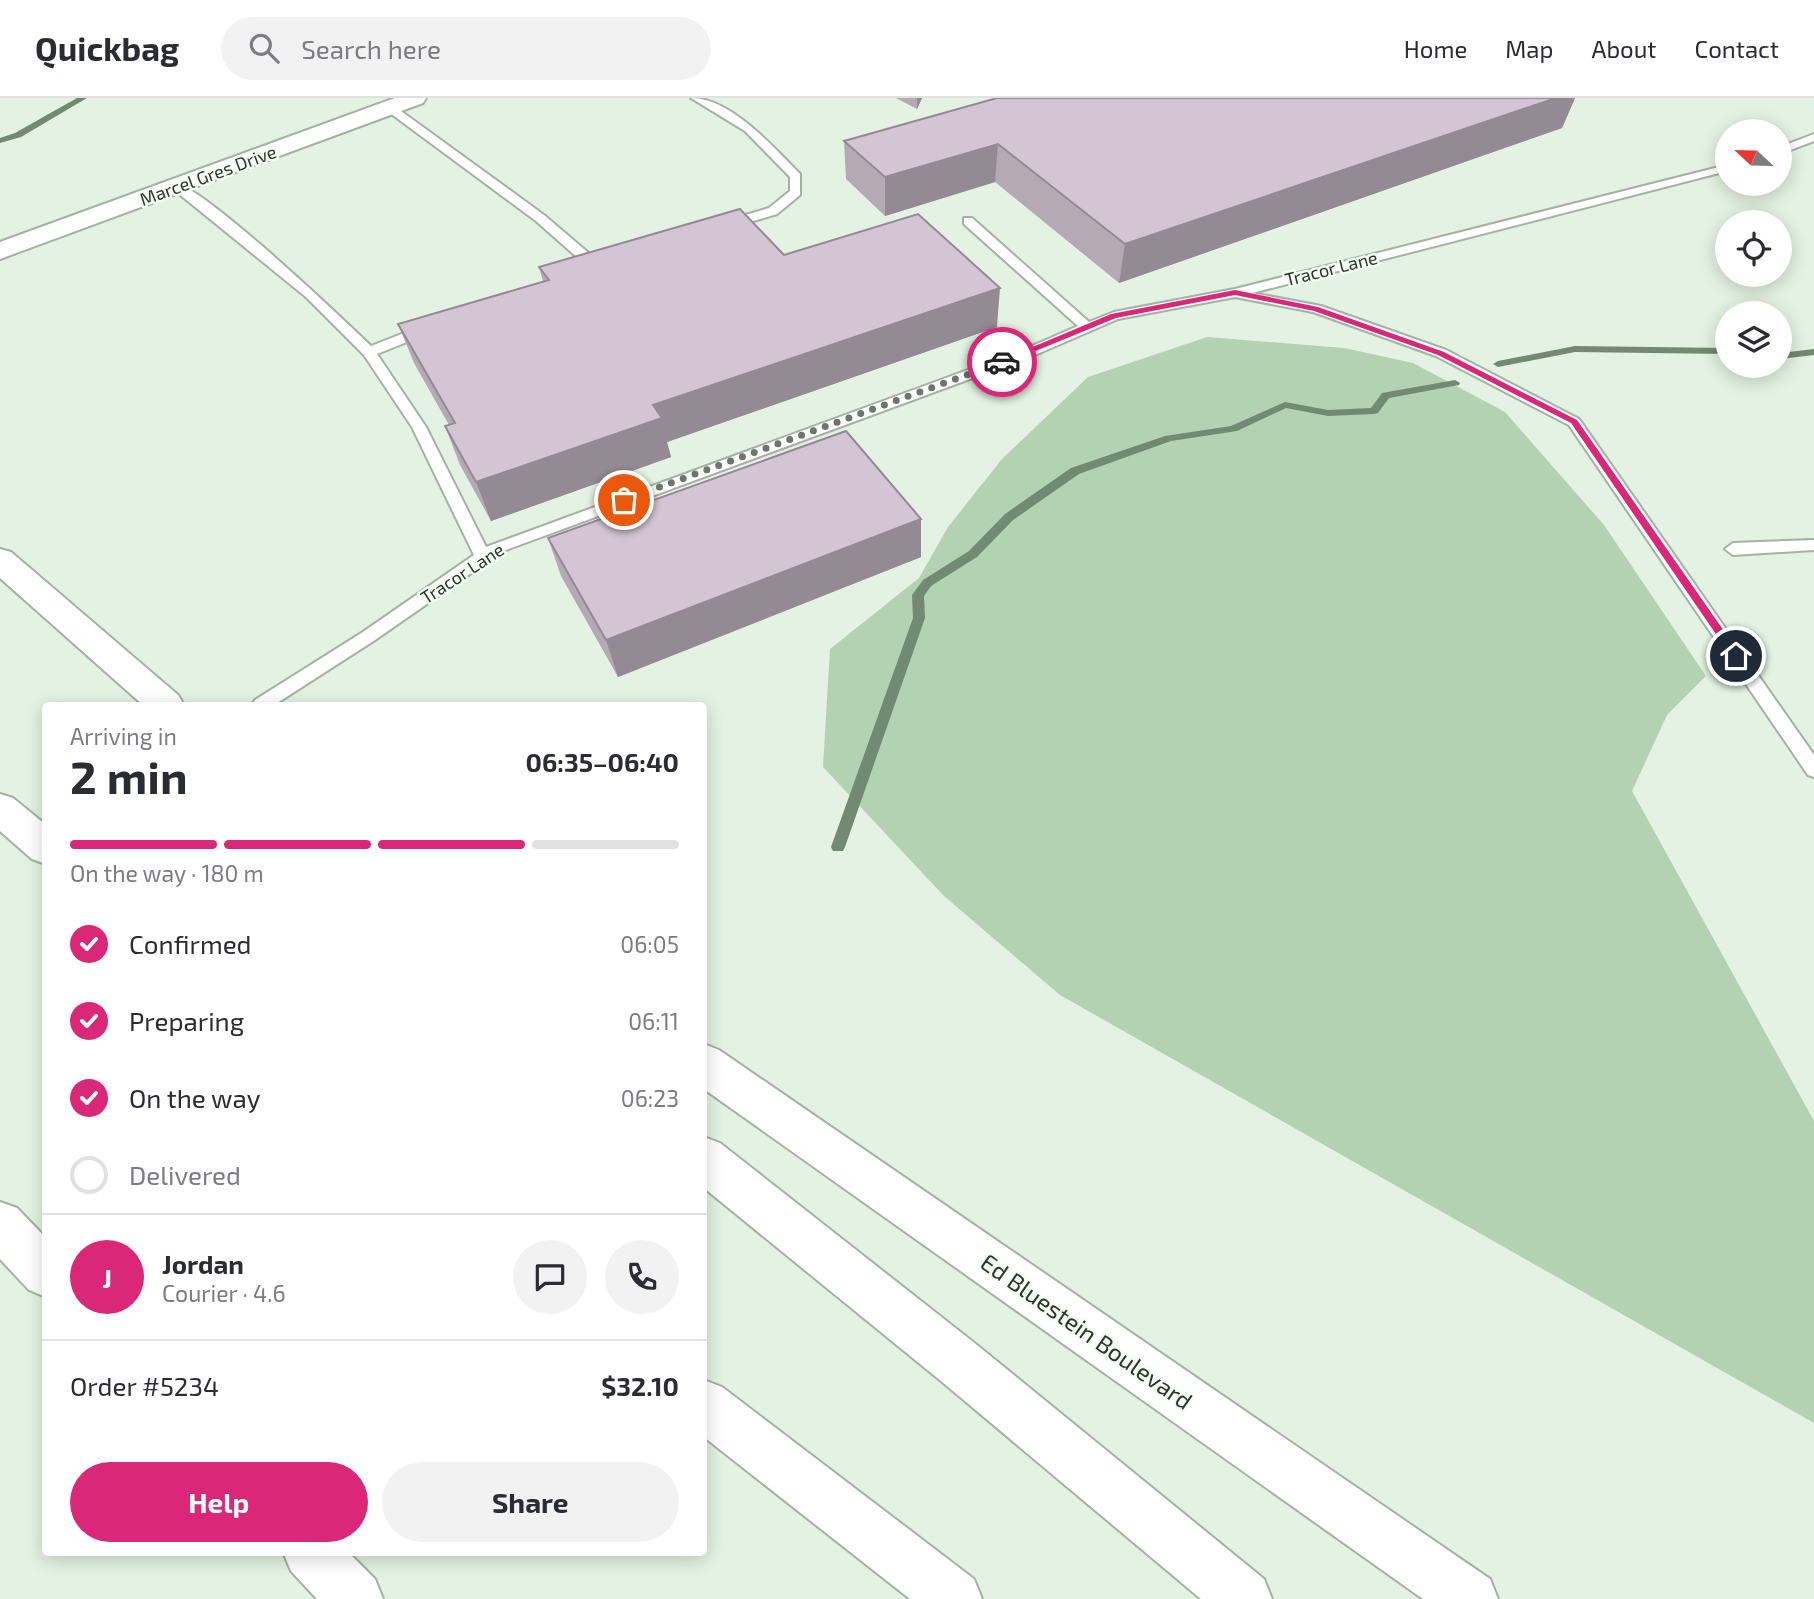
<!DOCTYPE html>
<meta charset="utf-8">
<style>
body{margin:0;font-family:"Exo 2",sans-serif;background:#f2f2f3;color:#2b2b33;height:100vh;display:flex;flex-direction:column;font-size:26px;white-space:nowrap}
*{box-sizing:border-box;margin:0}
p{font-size:23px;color:#7c7c81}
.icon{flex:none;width:38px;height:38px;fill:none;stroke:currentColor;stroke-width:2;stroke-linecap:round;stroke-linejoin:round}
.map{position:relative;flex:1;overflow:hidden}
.details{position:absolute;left:42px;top:604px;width:665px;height:854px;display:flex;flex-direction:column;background:#fff;border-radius:7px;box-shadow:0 4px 18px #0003}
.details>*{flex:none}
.needle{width:46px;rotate:292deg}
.buttons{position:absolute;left:1715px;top:21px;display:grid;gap:14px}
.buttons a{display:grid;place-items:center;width:77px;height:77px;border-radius:50%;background:#fff;box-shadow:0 4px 18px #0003;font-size:35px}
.pin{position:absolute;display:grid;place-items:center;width:60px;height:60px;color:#fff;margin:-30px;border:4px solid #fff;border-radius:50%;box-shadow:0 2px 7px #0007}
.courier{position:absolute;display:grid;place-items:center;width:70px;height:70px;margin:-35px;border:5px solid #db2777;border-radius:50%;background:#fff;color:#222;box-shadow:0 2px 9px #0007}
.head em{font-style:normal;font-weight:700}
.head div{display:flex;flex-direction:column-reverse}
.head{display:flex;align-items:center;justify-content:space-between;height:119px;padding:0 28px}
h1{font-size:46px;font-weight:700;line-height:52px}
.bar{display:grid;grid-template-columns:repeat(4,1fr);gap:10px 7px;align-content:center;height:84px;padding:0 28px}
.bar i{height:9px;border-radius:5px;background:#e1e1e2}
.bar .on{background:#db2777}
.bar p{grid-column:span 4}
.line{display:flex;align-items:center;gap:18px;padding:0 28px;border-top:2px solid #e1e1e2}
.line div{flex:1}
.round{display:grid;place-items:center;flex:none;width:74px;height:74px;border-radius:37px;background:#f2f2f3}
ol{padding:0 28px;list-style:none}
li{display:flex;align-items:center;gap:21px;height:77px}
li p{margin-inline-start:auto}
li .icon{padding:7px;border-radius:50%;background:#db2777;color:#fff;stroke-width:4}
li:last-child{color:#7c7c81}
li i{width:38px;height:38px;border:4px solid #e1e1e2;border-radius:50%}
.cta{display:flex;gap:14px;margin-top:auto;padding:14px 28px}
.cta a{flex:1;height:80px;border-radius:42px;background:#db2777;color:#fff;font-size:28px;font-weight:700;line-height:80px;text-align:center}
.cta a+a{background:#f2f2f3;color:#2b2b33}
header{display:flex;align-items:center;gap:42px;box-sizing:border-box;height:98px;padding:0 35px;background:#fff;border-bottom:2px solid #e1e1e2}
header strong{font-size:33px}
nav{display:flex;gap:38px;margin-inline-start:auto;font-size:24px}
.search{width:490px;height:63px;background:#f2f2f3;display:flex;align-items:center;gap:18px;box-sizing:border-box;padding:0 24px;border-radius:38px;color:#7c7c81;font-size:26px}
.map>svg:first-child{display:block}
.green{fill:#b3d2b2}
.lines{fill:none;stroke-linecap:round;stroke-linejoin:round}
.stream{fill:#728a71;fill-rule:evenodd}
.lane-casing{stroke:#a4b2a3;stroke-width:4}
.street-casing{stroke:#a4b2a3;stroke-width:4}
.secondary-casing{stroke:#a4b2a3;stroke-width:4}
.highway-casing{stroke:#a4b2a3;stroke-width:4}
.lane{fill:#fff;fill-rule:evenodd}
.street{fill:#fff;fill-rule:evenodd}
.secondary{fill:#fff;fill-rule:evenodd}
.highway{fill:#fff;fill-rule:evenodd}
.wall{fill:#b5a9b6}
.shaded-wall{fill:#948a94}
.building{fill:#d3c5d4;stroke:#948a94;stroke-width:2}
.route{fill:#db2777}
.done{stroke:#6d766d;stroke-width:7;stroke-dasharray:0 12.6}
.labels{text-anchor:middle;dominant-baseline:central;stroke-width:5;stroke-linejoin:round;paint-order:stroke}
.far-street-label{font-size:18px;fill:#2e332e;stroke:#f2fef2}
.near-street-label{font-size:24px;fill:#2e332e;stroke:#f2fef2}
</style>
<header>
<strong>Quickbag</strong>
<div class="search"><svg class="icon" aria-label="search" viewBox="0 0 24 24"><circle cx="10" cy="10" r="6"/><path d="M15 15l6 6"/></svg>Search here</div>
<nav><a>Home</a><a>Map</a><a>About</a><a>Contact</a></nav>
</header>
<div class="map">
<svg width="1814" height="1501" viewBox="0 0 1814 1501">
<rect width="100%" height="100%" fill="#e3f2e2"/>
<!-- green -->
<path class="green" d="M1207,239L1344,250L1413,265L1505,314L1604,427L1706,578L1667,617L1632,693L1814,1023V1325L1060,897L944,798L823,669L830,551L919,480L948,429L1002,361L1088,279Z"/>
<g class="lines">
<!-- stream -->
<path class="stream" d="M77,0H87L21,39L0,45V40L15,35Z
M1575,248L1727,250V256L1575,254L1498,269L1493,266L1498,263Z
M1814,251V257L1780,261V255Z
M1455,282L1460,285L1459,287L1389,300L1378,315L1374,316L1328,318L1286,310L1237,333L1171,343L1079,376L1013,422L977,459L931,488L924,498L925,520L845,749L843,753H833L831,749L913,520L912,497L923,482L969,453L1005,416L1071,370L1165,338L1231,328L1285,304L1328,312L1371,310L1382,295Z"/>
<!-- lane casing -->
<g class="lane-casing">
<path id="lane" d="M691,0C731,0 773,49 800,76V97L777,116L730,130H722V124L769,110L790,93V79L745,33Z
M386,8H394L544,117L598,163V169H588L536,123L386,12Z
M1814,36V43L1780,56V49Z
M1727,67V73L1252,195L1321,208L1446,252L1579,321L1814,657V679L1808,677L1569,327L1436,258L1313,214L1235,199L1118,221L1035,257L503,453L375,542L274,607H252L255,602L363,534L474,457L412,329L364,257L306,199L173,91V85C197,82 346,224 371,248L422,228H432V234L377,256L426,329L486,449L1025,251L1078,228L964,126V120H972L1089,224L1114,214L1235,191Z
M1814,442V452L1733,457L1725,451L1733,445Z"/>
</g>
<!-- street casing -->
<g class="street-casing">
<path id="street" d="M395,0H426L423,5L0,161V144Z"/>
</g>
<!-- secondary casing -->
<g class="secondary-casing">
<path id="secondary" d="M0,451L11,454L178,597L184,607H143L0,480Z
M704,946L719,952L1490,1481L1498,1501H1423L704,991Z"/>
</g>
<!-- highway casing -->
<g class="highway-casing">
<path id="highway" d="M0,696L13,700L46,727V766L32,761L0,733Z
M704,1039L720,1045L977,1247L1264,1481L1272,1501H1201L941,1283L704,1090Z
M0,1104L17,1110L46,1140V1199L29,1192L0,1161Z
M704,1282L722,1289L974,1481L982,1501H910L704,1339Z
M283,1454H348L375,1481L383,1501H317L291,1473Z"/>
</g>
<!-- lane -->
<use href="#lane" class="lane"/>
<!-- street -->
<use href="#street" class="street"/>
<!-- secondary -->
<use href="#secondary" class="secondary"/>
<!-- highway -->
<use href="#highway" class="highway"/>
</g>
<!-- wall -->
<path class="wall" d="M896,0H922L917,11Z
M997,0H1575L1562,30L1119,185L995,84L885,118L846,81L844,43Z
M784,157L997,229L667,344L671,359L491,423L460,367L445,328L449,327L414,265L398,226L543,183L539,169Z
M921,421V459L618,579L561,478L548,440Z"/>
<!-- shaded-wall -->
<path class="shaded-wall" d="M917,0H922L917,11Z
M1556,0H1575L1562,30L1119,185L1125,146Z
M998,46L995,84L885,118V79Z
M1000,190L997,229L667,344L671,359L491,423L476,384L653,307Z
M921,421V459L618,579L606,542Z"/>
<!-- building -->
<path class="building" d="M997,0H1556L1125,146L998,46L885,79L844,43Z
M740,111L784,157L918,116L1000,190L653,307L662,320L476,384L445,328L455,325L398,226L549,182L539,169Z
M846,333L921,421L606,542L548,440Z"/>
<!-- route -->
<path class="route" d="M1235,192L1318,209L1444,254L1577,322L1740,556V561H1733L1571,325L1438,257L1314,213L1235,197L1116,220L1004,266L997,264L1111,216Z"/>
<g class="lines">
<!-- done -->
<path class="done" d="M624,402L1002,264"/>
</g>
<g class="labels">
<!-- far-street labels -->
<g class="far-street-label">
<text transform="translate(208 77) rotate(-20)">Marcel Gres Drive</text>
<text transform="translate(1331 170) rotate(-14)">Tracor Lane</text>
<text transform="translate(462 475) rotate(-33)">Tracor Lane</text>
</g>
<!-- near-street labels -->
<g class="near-street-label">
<text transform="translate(1087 1233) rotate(35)">Ed Bluestein Boulevard</text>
</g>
</g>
</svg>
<div class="buttons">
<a><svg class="needle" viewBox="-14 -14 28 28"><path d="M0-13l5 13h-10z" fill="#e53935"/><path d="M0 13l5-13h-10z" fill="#7c7c81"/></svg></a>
<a><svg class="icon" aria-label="locate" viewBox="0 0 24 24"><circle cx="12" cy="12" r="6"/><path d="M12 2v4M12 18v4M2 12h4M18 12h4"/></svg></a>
<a><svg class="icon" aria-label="layers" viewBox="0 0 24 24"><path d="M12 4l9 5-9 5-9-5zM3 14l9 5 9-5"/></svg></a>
</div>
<div class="pin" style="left:624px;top:402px;background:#ea580c"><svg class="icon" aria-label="bag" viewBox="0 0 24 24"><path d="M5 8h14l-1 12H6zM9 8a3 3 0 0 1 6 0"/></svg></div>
<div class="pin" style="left:1736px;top:558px;background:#1f2937"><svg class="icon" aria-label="home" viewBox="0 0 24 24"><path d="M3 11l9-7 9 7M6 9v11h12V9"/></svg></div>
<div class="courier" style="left:1002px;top:264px"><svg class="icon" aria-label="car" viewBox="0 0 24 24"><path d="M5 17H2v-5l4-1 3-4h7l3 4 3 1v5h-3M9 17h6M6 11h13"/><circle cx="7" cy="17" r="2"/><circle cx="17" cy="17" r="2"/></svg></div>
<section class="details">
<div class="head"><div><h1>2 min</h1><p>Arriving in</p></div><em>06:35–06:40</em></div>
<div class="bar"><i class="on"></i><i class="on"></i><i class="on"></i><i></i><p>On the way · 180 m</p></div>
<ol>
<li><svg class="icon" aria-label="check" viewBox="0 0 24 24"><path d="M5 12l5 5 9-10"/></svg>Confirmed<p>06:05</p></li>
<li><svg class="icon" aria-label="check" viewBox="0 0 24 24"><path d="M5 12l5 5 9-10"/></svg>Preparing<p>06:11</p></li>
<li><svg class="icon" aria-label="check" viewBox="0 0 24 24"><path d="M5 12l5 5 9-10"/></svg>On the way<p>06:23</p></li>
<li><i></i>Delivered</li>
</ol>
<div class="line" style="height:126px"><b class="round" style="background:#db2777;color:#fff">J</b><div><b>Jordan</b><p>Courier · 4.6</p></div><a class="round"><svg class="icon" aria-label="chat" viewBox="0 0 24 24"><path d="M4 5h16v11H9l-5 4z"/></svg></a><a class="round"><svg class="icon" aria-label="phone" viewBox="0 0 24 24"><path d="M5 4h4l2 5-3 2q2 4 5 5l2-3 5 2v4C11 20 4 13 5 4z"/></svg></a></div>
<div class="line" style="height:91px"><div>Order #5234</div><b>$32.10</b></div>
<div class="cta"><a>Help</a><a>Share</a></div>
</section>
</div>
